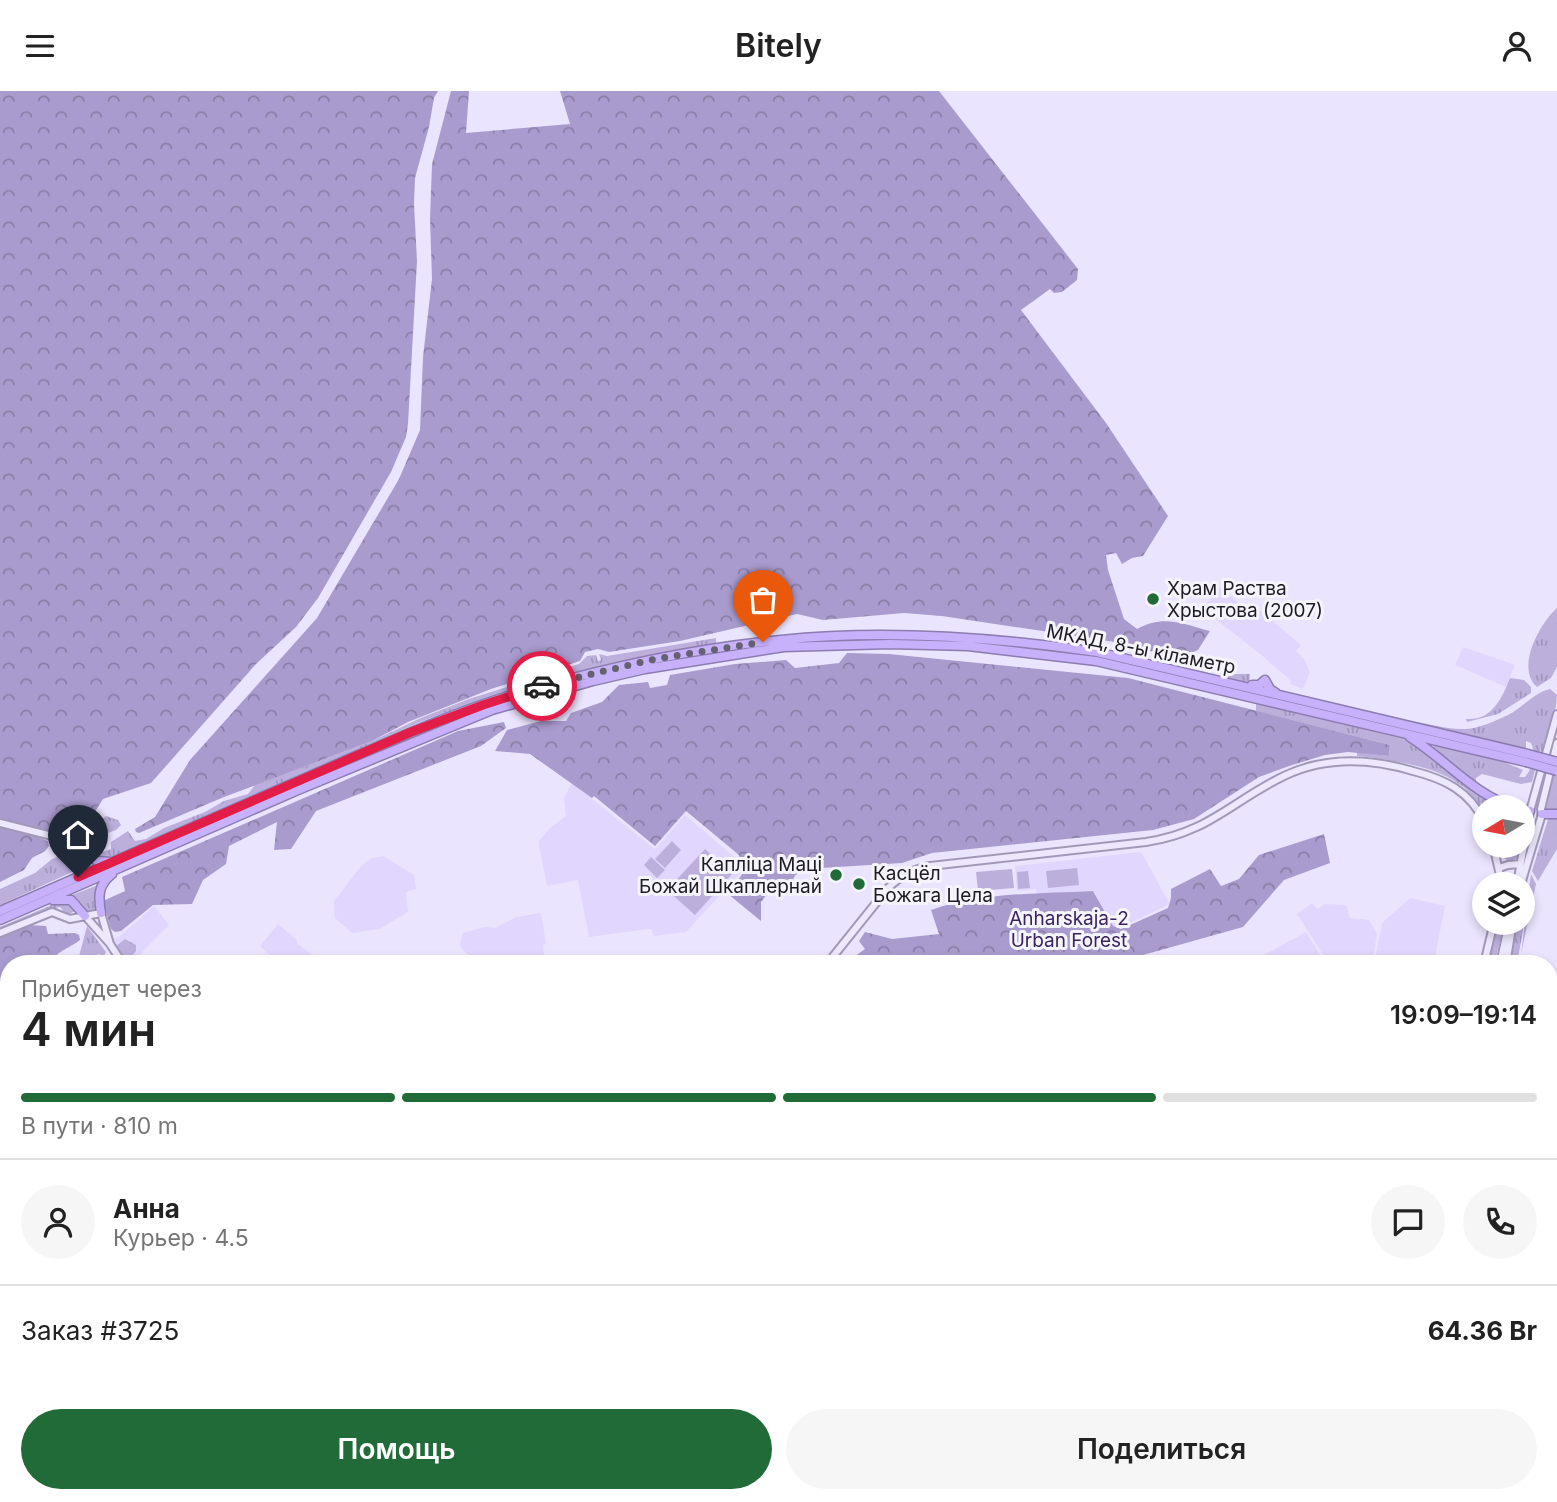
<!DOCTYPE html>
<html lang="ru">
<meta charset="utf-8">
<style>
body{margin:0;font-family:Inter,sans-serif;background:#f6f6f6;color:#222;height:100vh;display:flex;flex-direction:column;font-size:26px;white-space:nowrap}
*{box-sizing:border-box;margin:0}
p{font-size:23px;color:#767676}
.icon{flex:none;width:38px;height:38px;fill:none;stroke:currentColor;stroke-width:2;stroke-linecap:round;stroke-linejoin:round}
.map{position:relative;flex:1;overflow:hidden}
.details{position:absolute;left:0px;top:864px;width:1558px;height:548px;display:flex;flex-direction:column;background:#fff;border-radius:28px 28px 0 0;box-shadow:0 4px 10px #0003}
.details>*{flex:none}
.needle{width:46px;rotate:260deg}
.buttons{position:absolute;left:1472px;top:704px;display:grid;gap:14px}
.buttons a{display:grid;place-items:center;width:63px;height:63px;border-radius:50%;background:#fff;box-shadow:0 4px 10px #0003;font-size:35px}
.pin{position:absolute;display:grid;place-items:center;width:60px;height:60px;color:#fff;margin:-72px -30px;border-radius:50% 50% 50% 0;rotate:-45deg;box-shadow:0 0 7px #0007}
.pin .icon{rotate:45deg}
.courier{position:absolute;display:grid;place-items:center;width:70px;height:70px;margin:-35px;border:5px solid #e11d48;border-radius:50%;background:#fff;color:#222;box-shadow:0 2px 9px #0007}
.head em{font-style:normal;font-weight:600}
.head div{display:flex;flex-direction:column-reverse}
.head{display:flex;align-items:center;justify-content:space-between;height:119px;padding:0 21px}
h1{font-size:46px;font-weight:600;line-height:52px}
.bar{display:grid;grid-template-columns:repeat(4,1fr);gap:10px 7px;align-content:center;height:84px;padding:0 21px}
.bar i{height:9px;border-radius:5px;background:#e0e0e0}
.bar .selected{background:#206b38}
.bar p{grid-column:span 4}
.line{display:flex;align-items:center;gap:18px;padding:0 21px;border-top:2px solid #e0e0e0}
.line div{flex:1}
.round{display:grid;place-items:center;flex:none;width:74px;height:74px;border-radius:37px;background:#f6f6f6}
.primary-button{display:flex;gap:14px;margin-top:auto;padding:14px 21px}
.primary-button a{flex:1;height:80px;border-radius:42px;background:#206b38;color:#fff;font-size:28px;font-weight:600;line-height:80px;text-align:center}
.primary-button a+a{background:#f6f6f6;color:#222}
header{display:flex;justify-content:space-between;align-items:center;height:91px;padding:0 21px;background:#fff;font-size:32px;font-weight:600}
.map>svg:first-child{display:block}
.built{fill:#e1d6fe}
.industrial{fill:url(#industrial-furrows)}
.grass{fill:url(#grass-tufts)}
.forest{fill:url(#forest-crowns)}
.park{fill:url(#park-dots)}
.garden{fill:#bcafdc}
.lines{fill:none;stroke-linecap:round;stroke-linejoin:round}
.secondary-casing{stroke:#a299b8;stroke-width:10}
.highway-casing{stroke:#8c7caf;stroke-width:11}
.secondary{stroke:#eee8fe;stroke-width:6}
.highway{stroke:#c7b1fa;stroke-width:8}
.highway-bridge-casing{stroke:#8c7caf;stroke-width:11;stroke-linecap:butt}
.highway-bridge{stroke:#c7b1fa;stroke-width:8}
.done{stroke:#656171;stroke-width:7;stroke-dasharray:0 12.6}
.route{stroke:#e11d48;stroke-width:9}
.poi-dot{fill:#206b38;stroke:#f6f4fb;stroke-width:2.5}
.labels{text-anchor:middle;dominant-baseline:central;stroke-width:6;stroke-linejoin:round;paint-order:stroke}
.poi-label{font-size:19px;fill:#1d1a25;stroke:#f6f4fb;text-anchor:start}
.street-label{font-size:19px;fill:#1d1a25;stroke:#f6f4fb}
.park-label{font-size:19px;fill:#3a2360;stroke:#f6f4fb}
</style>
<header><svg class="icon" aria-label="menu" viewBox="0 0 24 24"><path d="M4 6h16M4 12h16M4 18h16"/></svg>Bitely<svg class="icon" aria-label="person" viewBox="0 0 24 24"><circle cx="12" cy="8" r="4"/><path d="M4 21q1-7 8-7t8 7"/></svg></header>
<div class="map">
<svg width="1557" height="1411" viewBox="0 0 1557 1411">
<defs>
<pattern id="industrial-furrows" width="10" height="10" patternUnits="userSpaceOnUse" patternTransform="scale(1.75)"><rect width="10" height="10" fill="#e1d6fe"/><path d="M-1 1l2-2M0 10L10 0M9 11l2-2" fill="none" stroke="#c1b7da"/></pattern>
<pattern id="grass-tufts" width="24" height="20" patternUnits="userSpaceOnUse" patternTransform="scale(1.75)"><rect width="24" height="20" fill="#bcafdc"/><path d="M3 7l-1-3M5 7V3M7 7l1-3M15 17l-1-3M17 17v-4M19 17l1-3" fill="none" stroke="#a196bd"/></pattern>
<pattern id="forest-crowns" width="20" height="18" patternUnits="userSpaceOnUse" patternTransform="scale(1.75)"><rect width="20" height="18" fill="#aa9bce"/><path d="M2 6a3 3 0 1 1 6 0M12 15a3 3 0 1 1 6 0" fill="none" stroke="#8a7ea7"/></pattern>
<pattern id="park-dots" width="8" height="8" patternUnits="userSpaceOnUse" patternTransform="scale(1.75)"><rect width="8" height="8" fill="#bcafdc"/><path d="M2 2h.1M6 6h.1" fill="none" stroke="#a196bd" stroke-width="1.8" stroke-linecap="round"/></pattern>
</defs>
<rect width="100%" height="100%" fill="#ebe4fe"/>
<!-- built -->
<path class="built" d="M1220,496L1244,517L1252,513L1301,554L1296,560L1304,568L1310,581L1303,598L1290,593L1291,590L1265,567L1203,518Z
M1463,556L1515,574L1506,596L1455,574Z
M572,692L655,758L685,724L746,776L686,841L654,845L651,838H648L589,846L578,789L547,795L539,754V750L550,737L566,725L564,707Z
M1140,761L1143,764L1169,812L1166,815L1119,837L1112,835L1094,800L1037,803L1036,798L1017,800L1015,775Z
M383,765L414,784L416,798L406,801L408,821L379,838L352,842L335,827L334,810L362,774L372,767Z
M1410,807L1445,815L1434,871L1412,867L1396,873H1374L1382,832Z
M1312,812L1317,818L1325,813L1346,814L1350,827L1369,829L1377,843L1372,873H1329L1297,823Z
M154,815L169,834L140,863L148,873H127L110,849L119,846Z
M541,822L546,853L543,854L545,873H480L462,858L460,853L463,842L485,836L495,837L516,826Z
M278,833L297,849V852L323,873H280L260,855Z
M1306,841L1326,873H1248Z
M1549,1372L1557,1374V1411H1508L1505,1404H1549Z
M1245,1404H1262L1266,1411H1232Z"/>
<!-- industrial -->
<path class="industrial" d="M0,1258L9,1266V1339L0,1349Z
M96,1404H117L127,1411H90Z
M138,1404H173L182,1411H131Z
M589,1404H670L677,1409L675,1411H597Z"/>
<!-- grass -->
<path class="grass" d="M1557,517V576L1551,587L1537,596C1515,577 1540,532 1557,517Z
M716,547V552C615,569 516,594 420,631L113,766L99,768L91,758L93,752L99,749L100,762L111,758V751L128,740L135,750L146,748L164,737L205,721L224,710L248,703L255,694L372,650L423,626L469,608L579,573L587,565L596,564L598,570L601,569L599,563L607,565Z
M1216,575L1232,583H1250L1249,592L1228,587L1214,579Z
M1510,587L1524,589L1531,596V602L1498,623L1467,631L1466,628C1492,630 1502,607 1510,587Z
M1550,598L1557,604L1556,615L1537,685L1535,688L1542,652L1532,691L1521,693L1482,683L1476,687V694L1433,656L1435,654L1504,671L1523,679L1519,686H1525C1532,679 1536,661 1531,652L1526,650V657L1403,629C1422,631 1445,638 1462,638C1476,639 1495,630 1508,624C1522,617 1535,601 1550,598Z
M1256,612L1412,650L1504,716H1484V723C1478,712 1470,700 1459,693C1436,675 1386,668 1357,665V661L1389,665L1390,654L1256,620Z
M1557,660V721H1547L1544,716Z
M106,725L118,729L121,734L116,739L102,744L98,732Z
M1549,725H1557V758L1538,790L1532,780Z
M96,733L100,745L85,752L79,751L80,745Z
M1538,746H1539L1528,783L1523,839L1517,873H1509L1517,831H1522L1523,806Z
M1497,754H1522L1520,766L1511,770L1505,768Z
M76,759L82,762L85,768L83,776L0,814V798L35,782L52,768Z
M1531,783L1536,793L1521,863Z
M98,794L95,819L86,822L67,806Z
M61,810L70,811L75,820L67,824L60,816L35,823L0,839V836Z
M1496,831H1505L1494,873H1488Z
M87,835L106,861L104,865L98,863L92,873H77Z
M125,848L136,854V860L128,870H125L115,856Z"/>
<!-- forest -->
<path class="forest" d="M0,0H438L434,7L429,36L415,87L414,113L417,170L408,333L406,346L391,381L318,507L296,536L256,573L151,692L103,708L91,727C73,728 59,742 42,743L40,747L48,750L49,755L45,760L32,767L24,779L0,791Z
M451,0H469L466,42L570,33L560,0H939L1078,178L1077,189L1062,201L1054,202L1050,198L1021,219L1106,332L1168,425L1143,465L1132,467L1122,473L1116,462L1106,464L1108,479L1124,528L1137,538C1164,523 1183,533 1210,540L1198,559L1178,567L1115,551L942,525L904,522L823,529L797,523L680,550L609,561L598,558L585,561L580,570L491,598L408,631L372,650L224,706L139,742L136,741L135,738L155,726L190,669L317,527L399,388L420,339L423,266L432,188L430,128L432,73Z
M847,562L889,563L1128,587L1390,654L1389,665L1348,661L1325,664L1289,675L1259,686L1194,728L1153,739L932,762L902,772L821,777L808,770L794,786L792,795L772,797L761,811V830L728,803L743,782L739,764L686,720L655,755L594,705L592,707L530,663L495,660L507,639L541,630H566L571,622L602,611L619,594L648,591L650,597L667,594L670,584L735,573L786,569L795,577L839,572Z
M504,631L506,637L481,655L316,720L291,758L274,759L277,731L229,755L226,773L203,789L192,813L153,814L121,840L115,841L111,838L103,810L125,800L122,786L458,640Z
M1324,743L1330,772L1284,789L1243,836L1111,873H844L865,858L859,850L865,841L892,848L939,843L931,819C983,801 1038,803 1093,800L1113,835L1121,838L1168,817L1171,807V798L1210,778L1221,795L1239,788L1259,764Z
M29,834L46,835L48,843L75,842L79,844L80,849C70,857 59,859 52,869L38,868L35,873H9V975H2L0,978V846Z
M9,1077V1195L0,1205V1079Z
M9,1341V1404H96L90,1411H0V1350Z"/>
<!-- park -->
<path class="park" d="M1551,1194L1557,1202V1240L1549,1238V1196Z"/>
<!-- garden -->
<path class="garden" d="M672,750L681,759L665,777L655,768Z
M705,758L732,783L695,824L667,799Z
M651,766L665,779L657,787L644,774Z
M1077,777L1079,794L1048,797L1046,780Z
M1012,778L1014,797L978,800L976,781Z
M1028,780L1030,797L1018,798L1017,781Z"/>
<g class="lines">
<!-- secondary casing -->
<g class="secondary-casing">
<path id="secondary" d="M0,732L72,750L86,763
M1493,754L1502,793
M1499,777L1508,774L1520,773
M1517,793L1530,720L1557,623
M1521,793L1542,723L1541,718L1557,652
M85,825L110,853L123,873
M0,842L52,821L70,828L101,822L110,853
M827,873L888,797C900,785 913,778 930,775L1146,751C1208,742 1232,710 1284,685C1326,665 1369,667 1413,680C1445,688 1469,700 1484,730
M1484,873L1494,831
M1500,873L1509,831
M1506,873L1513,831
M1549,986L1557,988
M1549,993L1557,995
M1549,1176L1557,1187
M208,1404L216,1411
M791,1404L799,1411
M386,1411L392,1404
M688,1411L695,1404
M913,1411L920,1404
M1221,1411L1234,1404
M1412,1411L1414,1404"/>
</g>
<!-- highway casing -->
<g class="highway-casing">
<path id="highway" d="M1252,594H1259L1265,589L1270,598L1276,602
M1410,646C1445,668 1474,704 1514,716
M1522,718L1530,720
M1542,723H1557
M86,763L97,770L110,771
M53,809H71L85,825
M0,820C104,775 208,729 312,684C384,653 456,619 532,598C613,575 697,557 781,549C885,538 993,546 1097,561L1528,663
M101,822C98,805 98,794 112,783
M0,829L298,699L492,619L593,590L645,578L784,556L890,553L968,555L1096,570L1526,671"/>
</g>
<!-- secondary -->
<use href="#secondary" class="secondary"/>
<!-- highway -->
<use href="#highway" class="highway"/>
<!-- highway-bridge casing -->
<g class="highway-bridge-casing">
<path id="highway-bridge" d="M1528,663L1557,671
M1526,671L1557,680"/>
</g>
<!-- highway-bridge -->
<use href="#highway-bridge" class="highway-bridge"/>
</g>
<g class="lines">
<!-- done -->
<path class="done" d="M542,595L655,568L763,551"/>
<!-- route -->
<path class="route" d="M78,786L411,641L483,614L542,595"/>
</g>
<!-- markers -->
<g class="poi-dot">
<circle cx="1153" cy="508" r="7"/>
<circle cx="836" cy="784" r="7"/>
<circle cx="859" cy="793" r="7"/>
</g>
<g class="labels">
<!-- poi labels -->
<g class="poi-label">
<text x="1167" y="497">Храм Раства<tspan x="1167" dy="22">Хрыстова (2007)</tspan></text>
<text x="822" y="773" text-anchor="end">Капліца Маці<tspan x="822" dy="22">Божай Шкаплернай</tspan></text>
<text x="873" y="782">Касцёл<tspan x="873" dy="22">Божага Цела</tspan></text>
</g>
<!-- street labels -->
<g class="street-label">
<text transform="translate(1141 558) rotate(11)">МКАД, 8-ы кіламетр</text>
</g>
<!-- park labels -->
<g class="park-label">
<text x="1069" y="827">Anharskaja-2<tspan x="1069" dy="22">Urban Forest</tspan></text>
</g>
</g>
</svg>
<div class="buttons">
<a><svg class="needle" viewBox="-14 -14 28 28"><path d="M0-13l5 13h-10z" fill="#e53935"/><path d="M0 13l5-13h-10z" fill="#767676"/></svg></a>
<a><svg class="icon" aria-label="layers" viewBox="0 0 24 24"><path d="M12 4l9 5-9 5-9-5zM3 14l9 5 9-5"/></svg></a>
</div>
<div class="pin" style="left:763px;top:551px;background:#ea580c"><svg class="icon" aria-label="bag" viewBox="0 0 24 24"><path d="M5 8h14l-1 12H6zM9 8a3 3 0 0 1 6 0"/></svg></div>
<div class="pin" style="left:78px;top:786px;background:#1f2937"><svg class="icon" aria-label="home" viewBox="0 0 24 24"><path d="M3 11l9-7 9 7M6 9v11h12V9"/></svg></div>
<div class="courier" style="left:542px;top:595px"><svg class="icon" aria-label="car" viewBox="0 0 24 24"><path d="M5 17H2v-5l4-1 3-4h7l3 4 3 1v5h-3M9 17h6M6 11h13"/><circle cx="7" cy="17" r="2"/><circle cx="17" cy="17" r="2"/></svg></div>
<section class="details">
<div class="head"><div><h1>4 мин</h1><p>Прибудет через</p></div><em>19:09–19:14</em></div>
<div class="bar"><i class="selected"></i><i class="selected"></i><i class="selected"></i><i></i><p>В пути · 810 m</p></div>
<div class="line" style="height:126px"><a class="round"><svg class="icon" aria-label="person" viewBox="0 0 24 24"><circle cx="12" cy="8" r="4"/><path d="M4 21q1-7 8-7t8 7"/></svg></a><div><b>Анна</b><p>Курьер · 4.5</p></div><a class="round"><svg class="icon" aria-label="chat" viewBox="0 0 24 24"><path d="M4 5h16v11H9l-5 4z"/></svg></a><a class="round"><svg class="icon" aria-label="phone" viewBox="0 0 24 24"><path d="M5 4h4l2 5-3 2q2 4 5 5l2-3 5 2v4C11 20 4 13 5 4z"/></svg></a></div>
<div class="line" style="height:91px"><div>Заказ #3725</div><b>64.36 Br</b></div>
<div class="primary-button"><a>Помощь</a><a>Поделиться</a></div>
</section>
</div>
